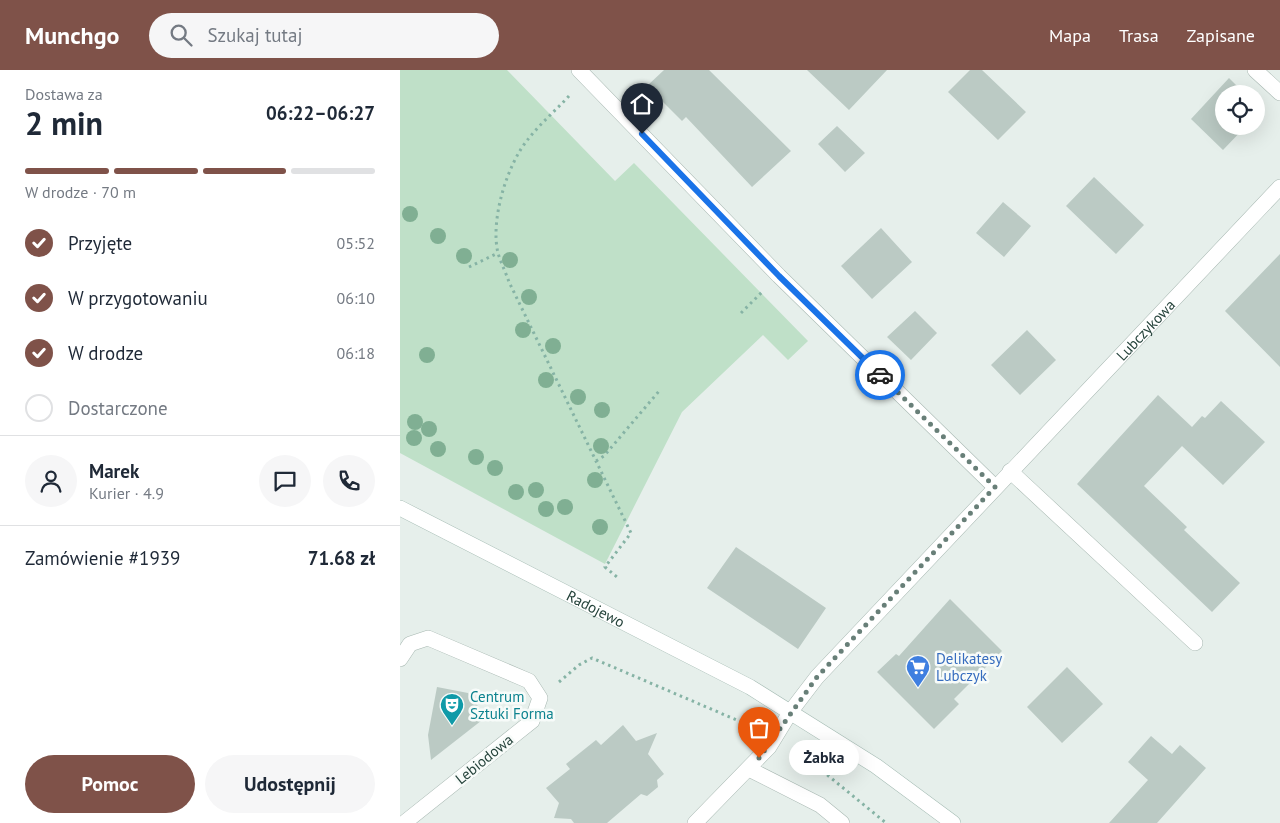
<!DOCTYPE html>
<html lang="pl">
<meta charset="utf-8">
<style>
body{margin:0;font-family:"PT Sans",sans-serif;background:#f6f6f7;color:#1f2937;height:100vh;display:flex;flex-direction:column;font-size:19px;white-space:nowrap}
*{box-sizing:border-box;margin:0}
p{font-size:16px;color:#747a83}
.icon{flex:none;width:28px;height:28px;fill:none;stroke:currentColor;stroke-width:2;stroke-linecap:round;stroke-linejoin:round}
.map{position:relative;flex:1;overflow:hidden}
.drawer{display:flex;flex-direction:column;background:#fff;width:400px}
.drawer>*{flex:none}
.fabs{position:absolute;left:815px;top:15px;display:grid;gap:10px}
.fabs a{display:grid;place-items:center;width:50px;height:50px;border-radius:50%;background:#fff;box-shadow:0 5px 20px #0002;font-size:25px}
.pin{position:absolute;display:grid;place-items:center;width:42px;height:42px;color:#fff;margin:-51px -21px;border-radius:50% 50% 50% 0;rotate:-45deg;box-shadow:0 0 5px #0007}
.pin .icon{rotate:45deg}
.courier{position:absolute;display:grid;place-items:center;width:50px;height:50px;margin:-25px;border:4px solid #1a73e8;border-radius:50%;background:#fff;color:#222;box-shadow:0 1px 6px #0007}
.bubble{position:absolute;height:35px;border-radius:18px;background:#fff;box-shadow:0 5px 20px #0002;font-size:16px;font-weight:700;line-height:35px;text-align:center}
.summary em{font-style:normal;font-weight:700}
.summary div{display:flex;flex-direction:column-reverse}
.summary{display:flex;align-items:center;justify-content:space-between;height:85px;padding:0 25px}
h1{font-size:32px;font-weight:700;line-height:38px}
.bar{display:grid;grid-template-columns:repeat(4,1fr);gap:8px 5px;align-content:center;height:60px;padding:0 25px}
.bar i{height:6px;border-radius:4px;background:#e0e1e3}
.bar .selected{background:#7f5249}
.bar p{grid-column:span 4}
.line{display:flex;align-items:center;gap:12px;padding:0 25px;border-top:1px solid #e0e1e3}
.line div{flex:1}
.round{display:grid;place-items:center;flex:none;width:52px;height:52px;border-radius:26px;background:#f6f6f7}
ol{padding:0 25px;list-style:none}
li{display:flex;align-items:center;gap:15px;height:55px}
li p{margin-inline-start:auto}
li .icon{padding:5px;border-radius:50%;background:#7f5249;color:#fff;stroke-width:4}
li:last-child{color:#747a83}
li i{width:28px;height:28px;border:2px solid #e0e1e3;border-radius:50%}
.cta{display:flex;gap:10px;margin-top:auto;padding:10px 25px}
.cta a{flex:1;height:58px;border-radius:30px;background:#7f5249;color:#fff;font-size:20px;font-weight:700;line-height:58px;text-align:center}
.cta a+a{background:#f6f6f7;color:#1f2937}
header{display:flex;align-items:center;gap:30px;box-sizing:border-box;height:70px;padding:0 25px;background:#7f5249;color:#fff}
header strong{font-size:24px}
nav{display:flex;gap:28px;margin-inline-start:auto;font-size:18px}
.search{width:350px;height:45px;background:#f6f6f7;display:flex;align-items:center;gap:12px;box-sizing:border-box;padding:0 18px;border-radius:28px;color:#747a83;font-size:19px}
main{display:flex;flex:1;min-height:0}
.map>svg:first-child{display:block}
.green{fill:#bfe0c8}
.building{fill:#bbcac4}
.lines{fill:none;stroke-linecap:round;stroke-linejoin:round}
.lane-casing{stroke:#a8b8b2;stroke-width:16}
.street-casing{stroke:#a8b8b2;stroke-width:16}
.secondary-casing{stroke:#a4bbb3;stroke-width:16}
.path{stroke:#86b3a5;stroke-width:3;stroke-dasharray:2.5 4;stroke-linecap:butt}
.lane{stroke:#fff;stroke-width:15}
.street{stroke:#fff;stroke-width:15}
.secondary{stroke:#fff;stroke-width:15}
.tree{fill:#80af93}
.done{stroke:#687f78;stroke-width:5;stroke-dasharray:0 9}
.route{stroke:#1a73e8;stroke-width:6}
.labels{text-anchor:middle;dominant-baseline:central;stroke-width:5;stroke-linejoin:round;paint-order:stroke}
.street-label{font-size:15px;fill:#24423a;stroke:#f7fbf9}
.shop-label{font-size:15px;fill:#366cbe;stroke:#f7fbf9;text-anchor:start}
.culture-label{font-size:15px;fill:#0d838f;stroke:#f7fbf9;text-anchor:start}
</style>
<header>
<strong>Munchgo</strong>
<div class="search"><svg class="icon" aria-label="search" viewBox="0 0 24 24"><circle cx="10" cy="10" r="6"/><path d="M15 15l6 6"/></svg>Szukaj tutaj</div>
<nav><a>Mapa</a><a>Trasa</a><a>Zapisane</a></nav>
</header>
<main>
<section class="drawer">
<div class="summary"><div><h1>2 min</h1><p>Dostawa za</p></div><em>06:22–06:27</em></div>
<div class="bar"><i class="selected"></i><i class="selected"></i><i class="selected"></i><i></i><p>W drodze · 70 m</p></div>
<ol>
<li><svg class="icon" aria-label="check" viewBox="0 0 24 24"><path d="M5 12l5 5 9-10"/></svg>Przyjęte<p>05:52</p></li>
<li><svg class="icon" aria-label="check" viewBox="0 0 24 24"><path d="M5 12l5 5 9-10"/></svg>W przygotowaniu<p>06:10</p></li>
<li><svg class="icon" aria-label="check" viewBox="0 0 24 24"><path d="M5 12l5 5 9-10"/></svg>W drodze<p>06:18</p></li>
<li><i></i>Dostarczone</li>
</ol>
<div class="line" style="height:90px"><a class="round"><svg class="icon" aria-label="person" viewBox="0 0 24 24"><circle cx="12" cy="8" r="4"/><path d="M4 21q1-7 8-7t8 7"/></svg></a><div><b>Marek</b><p>Kurier · 4.9</p></div><a class="round"><svg class="icon" aria-label="chat" viewBox="0 0 24 24"><path d="M4 5h16v11H9l-5 4z"/></svg></a><a class="round"><svg class="icon" aria-label="phone" viewBox="0 0 24 24"><path d="M5 4h4l2 5-3 2q2 4 5 5l2-3 5 2v4C11 20 4 13 5 4z"/></svg></a></div>
<div class="line" style="height:65px"><div>Zamówienie #1939</div><b>71.68 zł</b></div>
<div class="cta"><a>Pomoc</a><a>Udostępnij</a></div>
</section>
<div class="map">
<svg width="880" height="753" viewBox="0 0 880 753">
<rect width="100%" height="100%" fill="#e6efeb"/>
<!-- green -->
<path class="green" d="M0,0H107L215,111L234,93L408,271L388,290L363,265L282,342L205,494L0,383Z"/>
<!-- building -->
<path class="building" d="M264,0H309L391,81L352,117L286,47L282,51L247,16Z
M407,0H487L449,40Z
M570,0H582L626,42L598,70L548,22Z
M829,8L845,24H824V56H846L823,80L791,49Z
M437,56L465,83L445,102L418,74Z
M694,107L744,155L716,184L666,136Z
M603,132L631,156L604,187L576,163Z
M481,158L512,192L472,229L441,196Z
M880,184V297L825,241Z
M515,241L537,263L511,290L487,267Z
M627,260L656,290L620,325L591,295Z
M758,325L792,357L802,346L805,348L821,331L865,372L823,415L782,376L744,416L787,457L784,460L840,513L812,542L677,414Z
M336,477L426,538L398,579L307,518Z
M550,529L602,581L554,629L559,634L534,659L477,602L496,584L499,586Z
M667,597L703,634L662,673L627,637Z
M37,617L68,623L86,647L31,690L28,665Z
M223,655L236,671L257,663L248,684L264,704L257,710L258,717L247,726L241,724L207,753H174L171,749L154,748L159,733L146,718L170,699L166,694L196,670L201,675Z
M751,666L772,684L780,675L806,698L757,753H709L748,710L728,692Z"/>
<g class="lines">
<!-- lane casing -->
<g class="lane-casing">
<path id="lane" d="M349,699L420,735L442,753"/>
</g>
<!-- street casing -->
<g class="street-casing">
<g id="street">
<path d="M179,0L379,206L595,417"/>
<path d="M855,0L880,23"/>
<path d="M610,401L795,573"/>
<path d="M0,589L10,574L28,568L129,611L140,628L132,651L4,753"/>
<path id="s1" d="M295,753L369,677L391,641L417,607L880,117"/>
</g>
</g>
<!-- secondary casing -->
<g class="secondary-casing">
<g id="secondary">
<path id="s2" d="M0,438L350,617L476,696L553,753"/>
</g>
</g>
<!-- path -->
<path class="path" d="M169,26C156,40 141,53 129,68C107,94 90,150 98,183C101,193 106,203 109,212L231,463L205,497L217,507
M69,197L98,183
M341,243L362,222
M196,391L204,386L260,320
M159,612L179,595L192,588L353,657
M395,683L420,699L486,753"/>
<!-- lane -->
<use href="#lane" class="lane"/>
<!-- street -->
<use href="#street" class="street"/>
<!-- secondary -->
<use href="#secondary" class="secondary"/>
</g>
<!-- trees -->
<g class="tree">
<circle cx="10" cy="144" r="8"/>
<circle cx="38" cy="166" r="8"/>
<circle cx="64" cy="186" r="8"/>
<circle cx="110" cy="190" r="8"/>
<circle cx="129" cy="227" r="8"/>
<circle cx="123" cy="260" r="8"/>
<circle cx="153" cy="276" r="8"/>
<circle cx="27" cy="285" r="8"/>
<circle cx="146" cy="310" r="8"/>
<circle cx="178" cy="327" r="8"/>
<circle cx="202" cy="340" r="8"/>
<circle cx="15" cy="352" r="8"/>
<circle cx="29" cy="359" r="8"/>
<circle cx="14" cy="368" r="8"/>
<circle cx="201" cy="376" r="8"/>
<circle cx="38" cy="379" r="8"/>
<circle cx="76" cy="387" r="8"/>
<circle cx="95" cy="398" r="8"/>
<circle cx="195" cy="410" r="8"/>
<circle cx="136" cy="420" r="8"/>
<circle cx="116" cy="422" r="8"/>
<circle cx="165" cy="437" r="8"/>
<circle cx="146" cy="439" r="8"/>
<circle cx="200" cy="457" r="8"/>
</g>
<g class="lines">
<!-- done -->
<path class="done" d="M359,688L417,607L595,417L480,305"/>
<!-- route -->
<path class="route" d="M242,64L379,206L480,305"/>
</g>
<!-- icons -->
<defs>
<g id="supermarket-pin" transform="scale(1.25)"><path d="M0 17L-7.5 6A9.5 9.5 0 1 1 7.5 6Z" fill="#3f7fe0" stroke="#f7fbf9"/><path d="M-6-5.5h2.5l.6 2H6L4.5 2H-2.5L-4.4-4H-6ZM-1.5 3.2a1.3 1.3 0 1 0 .1 0ZM3 3.2a1.3 1.3 0 1 0 .1 0Z" fill="#fff"/></g>
<g id="theatre-pin" transform="scale(1.25)"><path d="M0 17L-7.5 6A9.5 9.5 0 1 1 7.5 6Z" fill="#0f9aa8" stroke="#f7fbf9"/><path d="M-5-5.5Q0-4 5-5.5V0Q5 5 0 6Q-5 5-5 0ZM-3.3-2.5H-1v1.5H-3.3ZM1-2.5H3.3v1.5H1ZM-2.8 1Q0 5.5 2.8 1Z" fill="#fff"/></g>
</defs>
<g fill-rule="evenodd">
<use href="#supermarket-pin" x="518" y="597"/>
<use href="#theatre-pin" x="52" y="635"/>
</g>
<g class="labels">
<!-- street labels -->
<g class="street-label">
<text stroke="none"><textPath href="#s1" startOffset="669">Lubczykowa</textPath></text>
<text stroke="none"><textPath href="#s2" startOffset="220">Radojewo</textPath></text>
<text transform="translate(84 689) rotate(-39)">Lebiodowa</text>
</g>
<!-- shop labels -->
<g class="shop-label">
<text x="536" y="588">Delikatesy<tspan x="536" dy="17">Lubczyk</tspan></text>
</g>
<!-- culture labels -->
<g class="culture-label">
<text x="70" y="626">Centrum<tspan x="70" dy="17">Sztuki Forma</tspan></text>
</g>
</g>
</svg>
<div class="fabs">
<a><svg class="icon" aria-label="locate" viewBox="0 0 24 24"><circle cx="12" cy="12" r="6"/><path d="M12 2v4M12 18v4M2 12h4M18 12h4"/></svg></a>
</div>
<div class="pin" style="left:359px;top:688px;background:#ea580c"><svg class="icon" aria-label="bag" viewBox="0 0 24 24"><path d="M5 8h14l-1 12H6zM9 8a3 3 0 0 1 6 0"/></svg></div>
<div class="pin" style="left:242px;top:64px;background:#1f2937"><svg class="icon" aria-label="home" viewBox="0 0 24 24"><path d="M3 11l9-7 9 7M6 9v11h12V9"/></svg></div>
<div class="courier" style="left:480px;top:305px"><svg class="icon" aria-label="car" viewBox="0 0 24 24"><path d="M5 17H2v-5l4-1 3-4h7l3 4 3 1v5h-3M9 17h6M6 11h13"/><circle cx="7" cy="17" r="2"/><circle cx="17" cy="17" r="2"/></svg></div>
<div class="bubble" style="left:389px;top:670px;width:70px">Żabka</div>
</div>
</main>
